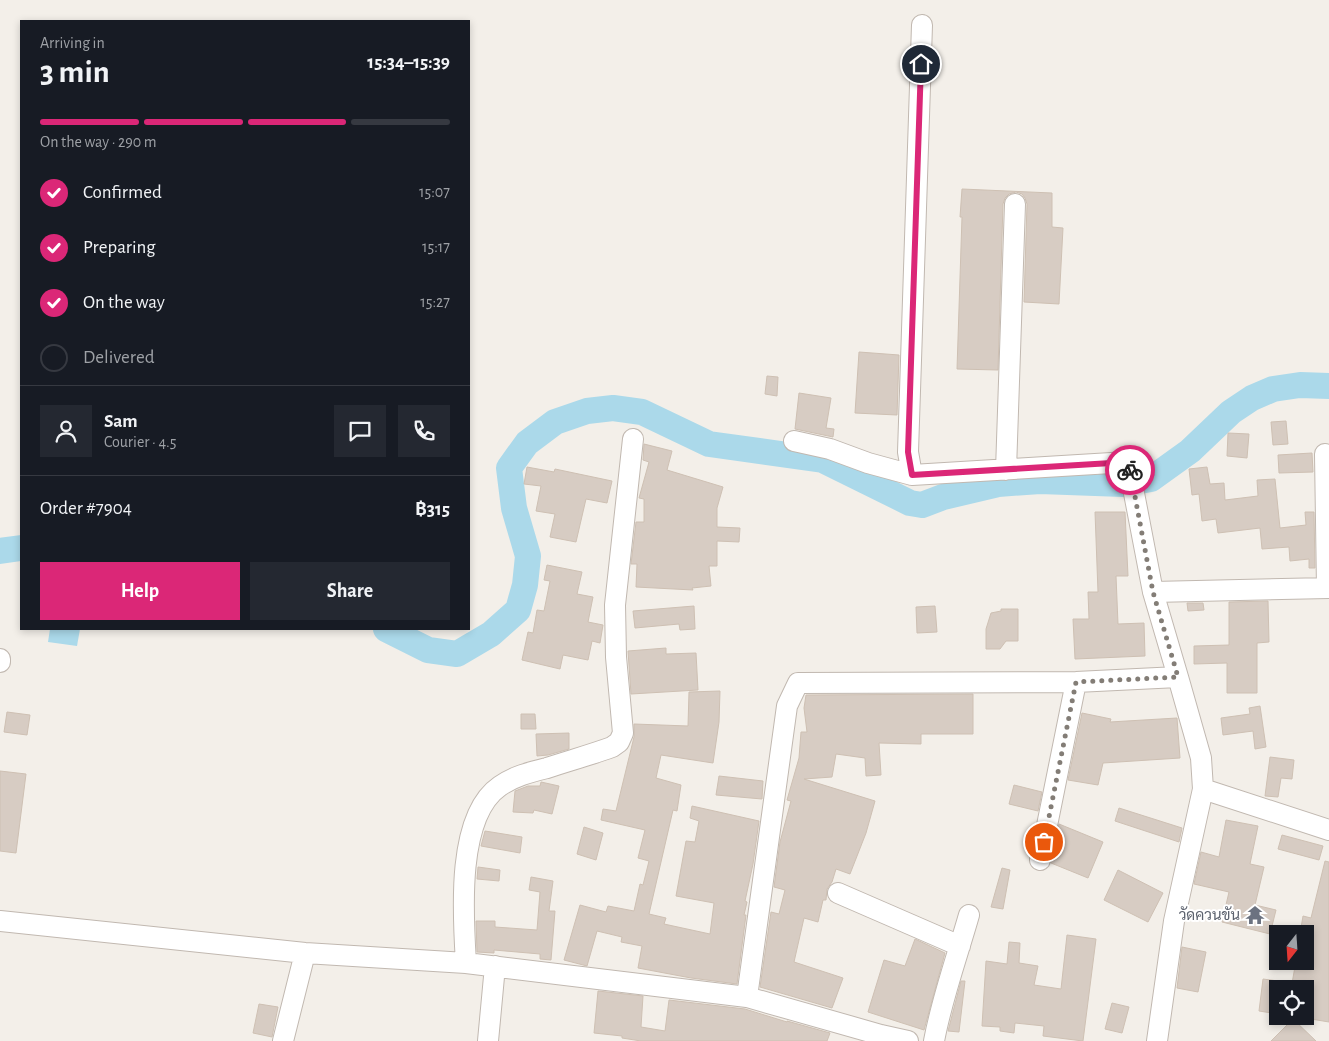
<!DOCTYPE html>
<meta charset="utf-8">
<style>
body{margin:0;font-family:"Alegreya Sans",Sarabun,sans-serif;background:#242831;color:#f1f3f6;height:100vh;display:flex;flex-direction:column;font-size:19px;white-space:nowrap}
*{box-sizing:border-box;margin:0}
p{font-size:16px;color:#9ea1a6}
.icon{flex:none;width:28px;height:28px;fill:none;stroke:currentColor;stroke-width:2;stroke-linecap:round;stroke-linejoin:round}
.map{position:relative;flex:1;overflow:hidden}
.sheet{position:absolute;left:20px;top:20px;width:450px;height:610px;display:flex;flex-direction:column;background:#171b24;border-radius:0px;box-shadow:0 2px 8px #0003}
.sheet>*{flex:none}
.needle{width:32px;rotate:197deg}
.fabs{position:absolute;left:1269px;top:925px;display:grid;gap:10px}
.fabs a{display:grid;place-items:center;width:45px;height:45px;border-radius:0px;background:#171b24;box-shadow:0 2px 8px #0003;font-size:25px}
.pin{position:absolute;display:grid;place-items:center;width:42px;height:42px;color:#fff;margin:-21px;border:2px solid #fff;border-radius:50%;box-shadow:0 1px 5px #0007}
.courier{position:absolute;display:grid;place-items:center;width:50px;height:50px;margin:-25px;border:4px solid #db2777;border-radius:50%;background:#fff;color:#222;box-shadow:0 1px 6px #0007}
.overview em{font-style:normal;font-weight:600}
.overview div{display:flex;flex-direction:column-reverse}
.overview{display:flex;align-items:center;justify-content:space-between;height:85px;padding:0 20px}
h1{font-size:32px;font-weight:600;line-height:38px}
.bar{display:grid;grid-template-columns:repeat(4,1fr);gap:8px 5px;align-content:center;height:60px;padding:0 20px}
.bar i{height:6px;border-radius:4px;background:#363941}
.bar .current{background:#db2777}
.bar p{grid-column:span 4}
.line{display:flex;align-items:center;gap:12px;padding:0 20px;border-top:1px solid #363941}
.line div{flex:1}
.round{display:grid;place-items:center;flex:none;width:52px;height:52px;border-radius:0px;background:#242831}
ol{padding:0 20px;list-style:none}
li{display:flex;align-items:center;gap:15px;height:55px}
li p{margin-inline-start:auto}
li .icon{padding:5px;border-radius:50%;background:#db2777;color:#fff;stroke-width:4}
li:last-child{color:#9ea1a6}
li i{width:28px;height:28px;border:2px solid #363941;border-radius:50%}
.button{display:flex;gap:10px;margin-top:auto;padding:10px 20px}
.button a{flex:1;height:58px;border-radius:0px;background:#db2777;color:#fff;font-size:20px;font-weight:600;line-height:58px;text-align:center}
.button a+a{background:#242831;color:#f1f3f6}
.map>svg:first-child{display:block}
.water{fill:#abd9ea}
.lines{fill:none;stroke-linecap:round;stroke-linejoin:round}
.river{stroke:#abd9ea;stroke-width:26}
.building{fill:#d7ccc3;stroke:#cec0b3}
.minor-casing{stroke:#c1b8b0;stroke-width:22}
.minor{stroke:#fff;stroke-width:20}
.done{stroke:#837d76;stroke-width:5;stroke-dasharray:0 9}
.route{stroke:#db2777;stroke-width:6}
.labels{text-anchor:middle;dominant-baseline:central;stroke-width:4;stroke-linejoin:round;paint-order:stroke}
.worship-label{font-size:15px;fill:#5b616d;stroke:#fff;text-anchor:end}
</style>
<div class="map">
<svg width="1329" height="1041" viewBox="0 0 1329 1041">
<rect width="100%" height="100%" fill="#f3efe9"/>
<!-- water -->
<path class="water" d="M50,629H80L77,646L48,642Z"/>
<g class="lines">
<!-- river -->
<path class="river" d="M0,551L21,548
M386,629L428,650L457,654L491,634L518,610L525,585L528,556L514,508L509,468L527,443L555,422L587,411L613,408L642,412L709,444L823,460L910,503L922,505L943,497L998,484L1040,481L1123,484L1151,479L1190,451L1231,412L1252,398L1273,389L1300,385L1329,386"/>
</g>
<!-- building -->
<path class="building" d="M962,189L1052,193V227L1063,228L1059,304L1024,302L1027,204L1025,198L1022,194L1016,192L1009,194L1005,198L1003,204L998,370L957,369L962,217H960Z
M859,352L899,355L897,415L855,413Z
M767,376L778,377L777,396L765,394Z
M799,393L831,398L826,428L834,429L833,437L795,429Z
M1286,421L1288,444L1273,445L1271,422Z
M1228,433L1249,434L1247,458L1227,456Z
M644,444L672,451L667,470L723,487L717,508V527L740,528L739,542L717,541V566H709L711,586L692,588L693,590L636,587L637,564H631L636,522H644V499L639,498L649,462L643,460Z
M1312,453L1313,472L1279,473L1278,455Z
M527,467L554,472L555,469L612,481L607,503L586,499L576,542L550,537L555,514L536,511L541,486L524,484Z
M1207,467L1210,484L1224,483L1225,500L1258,496L1257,480L1275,479L1280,528L1306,525L1305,512H1314L1315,568H1309V559L1290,561L1289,547L1262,549L1260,528L1218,533L1216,519L1202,521L1199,494L1192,495L1189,469Z
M1095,512H1125L1128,576H1116L1118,624L1144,623L1145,656L1075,659L1073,619H1089L1088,592H1098Z
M547,565L582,572L577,594L593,597L588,622L603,625L600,643L592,641L588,660L563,655L560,669L522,660L528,632L533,633L537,610L544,611L550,581L544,580Z
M1268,601L1269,642L1257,643V693H1227V663L1194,664V646L1229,645V602Z
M1187,603H1203L1204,610L1188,611Z
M694,606L695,629L680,630L679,624L635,628L633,611Z
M935,606L937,632L917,633L916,607Z
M1001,609H1018V641H1006L1000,649H986V629L991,613L1001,611Z
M666,648V654L696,653L698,690L631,694L628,651Z
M720,691L719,722L713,763L661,755L656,778L681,785L677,811L673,810L649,914L666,918L664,924L710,934L714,903L676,896L686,841L695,842L699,821L690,818L692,806L759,821L753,864L745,901L747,902L744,915H746L737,984L691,978L638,968L642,946L621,942L622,937L597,931L587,966L564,960L580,905L606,912L608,906L634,911L640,884L643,885L649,861L638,858L645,830L601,820L603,809L616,811L634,737V724L688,726L689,692Z
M973,694V734H921V744L879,743L881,775L866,776L865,758L836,754L832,777L804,779L875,801L866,833L850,874L836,869L832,882L827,889L826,900H823L818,922L804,918L794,962L843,978L832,1008L760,987L771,912L779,914L785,890L774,887L780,842L791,801L787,800L799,758L801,732H807L804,708L806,695Z
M1260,706L1266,747L1255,749L1253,731L1223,735L1221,718L1250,714L1249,708Z
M7,712L30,715L27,735L4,732Z
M1082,713L1111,719L1110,722L1177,718L1180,758L1103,763L1098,785L1068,780Z
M521,714H535L536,729H521Z
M569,733V749L548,755L537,756L536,734Z
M1270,757L1294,760L1292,779L1281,778L1278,797L1265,796Z
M0,771L26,774L16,853L0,851Z
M719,776L763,781L762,799L716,795Z
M541,782L559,786L552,814L534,810L533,813L513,812L515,791L528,786H540Z
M1014,785L1042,792L1038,811L1009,804Z
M1119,808L1182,828L1179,842L1115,821Z
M1226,820L1258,826L1250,864L1264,867L1255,905L1276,910L1270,934L1222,922L1229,892L1194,884L1201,852L1219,857Z
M1059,824L1103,842L1088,878L1051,863Z
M584,827L603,833L596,860L577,854Z
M485,831L522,837L520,853L481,846Z
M1282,835L1323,846L1319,860L1278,849Z
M1325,861L1329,862V1022L1305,1018V989H1291L1296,961H1305V934H1300L1303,916L1311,918Z
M478,867L500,870L499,881L477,879Z
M1002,868L1010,870L1003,909L991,907Z
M1118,870L1163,893L1148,922L1104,900Z
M531,877L553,881L549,911H555L551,960L540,959V954L494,950V953L477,952L476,921H495V927L537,930L540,892L529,890Z
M1067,935L1096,939L1083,1041L1043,1036L1044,1026L1015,1023L1014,1033L1000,1031V1027L982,1026L986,961L1007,964L1009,942L1020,943L1019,963L1038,966L1034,985L1061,989Z
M915,939L945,953L924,1030L868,1012L884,960L905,966Z
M1182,947L1206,952L1198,992L1177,988Z
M1263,979L1278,981V1014L1259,1011Z
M961,981H965L959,1032L948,1031Z
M598,991L643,996L641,1027L665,1031L669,1000L745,1009L787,1022V1021L830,1033L827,1041H641L622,1038V1036L594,1033Z
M1112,1003L1129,1007L1122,1033L1105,1029Z
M259,1004L278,1007L272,1037L253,1033Z
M1293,1019L1316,1041H1271Z"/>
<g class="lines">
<!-- minor casing -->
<g class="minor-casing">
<path id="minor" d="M1325,454L1327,588
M1006,470L1015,204
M912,475L908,452L922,25
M1153,592L1329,588
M0,662V659
M1203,789L1329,830
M1040,860L1076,682
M838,893L960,946
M0,921L305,953L466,963L747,997L881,1035L908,1041
M466,963C463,915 456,816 500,786C514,776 531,772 547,768C568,761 590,755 612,747L619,742L623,733L616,657L615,605L633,439
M747,997L787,706L798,683L1076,682L1178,677L1153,592L1128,462L912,475L868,463L830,449L794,441
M283,1041L305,953
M488,1041L495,966
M934,1041C942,998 957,957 969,915
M1157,1041L1174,921L1203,789L1201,758L1178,677"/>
</g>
<!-- minor -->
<use href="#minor" class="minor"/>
</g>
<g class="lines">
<!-- done -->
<path class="done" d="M1044,842L1076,682L1178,677L1153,592L1130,470"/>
<!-- route -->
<path class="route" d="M921,64L908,452L912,475L1128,462L1130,470"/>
</g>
<!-- icons -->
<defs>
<g id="temple-bare" transform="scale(1.5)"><path d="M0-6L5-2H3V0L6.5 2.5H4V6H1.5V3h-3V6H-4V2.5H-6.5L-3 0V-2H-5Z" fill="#6b7280" stroke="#fff" stroke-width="2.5" paint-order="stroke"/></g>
</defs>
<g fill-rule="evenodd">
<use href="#temple-bare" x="1255" y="915"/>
</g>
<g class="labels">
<!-- worship labels -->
<g class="worship-label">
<text x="1240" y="915">วัดควนขัน</text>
</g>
</g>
</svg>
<div class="fabs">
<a><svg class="needle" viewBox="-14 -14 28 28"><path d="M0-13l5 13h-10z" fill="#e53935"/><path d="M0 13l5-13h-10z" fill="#9ea1a6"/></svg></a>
<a><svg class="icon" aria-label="locate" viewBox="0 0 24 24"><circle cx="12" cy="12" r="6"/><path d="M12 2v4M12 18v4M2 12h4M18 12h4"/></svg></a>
</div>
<div class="pin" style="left:1044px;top:842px;background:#ea580c"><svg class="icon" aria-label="bag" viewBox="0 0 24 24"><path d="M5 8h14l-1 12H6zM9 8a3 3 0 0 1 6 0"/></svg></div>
<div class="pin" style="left:921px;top:64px;background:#1f2937"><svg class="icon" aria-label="home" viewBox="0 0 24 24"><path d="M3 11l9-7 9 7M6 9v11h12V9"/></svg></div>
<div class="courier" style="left:1130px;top:470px"><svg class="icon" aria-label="bike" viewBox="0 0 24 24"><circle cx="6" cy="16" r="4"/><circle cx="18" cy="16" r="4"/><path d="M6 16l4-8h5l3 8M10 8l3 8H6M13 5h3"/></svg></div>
<section class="sheet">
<div class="overview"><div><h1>3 min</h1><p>Arriving in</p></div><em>15:34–15:39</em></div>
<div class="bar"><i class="current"></i><i class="current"></i><i class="current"></i><i></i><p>On the way · 290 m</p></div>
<ol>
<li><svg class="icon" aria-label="check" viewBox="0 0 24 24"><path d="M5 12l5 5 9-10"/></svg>Confirmed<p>15:07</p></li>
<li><svg class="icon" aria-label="check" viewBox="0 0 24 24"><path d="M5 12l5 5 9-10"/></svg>Preparing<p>15:17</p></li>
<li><svg class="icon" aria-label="check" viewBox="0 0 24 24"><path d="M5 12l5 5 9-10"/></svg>On the way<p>15:27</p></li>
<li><i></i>Delivered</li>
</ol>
<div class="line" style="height:90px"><a class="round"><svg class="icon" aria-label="person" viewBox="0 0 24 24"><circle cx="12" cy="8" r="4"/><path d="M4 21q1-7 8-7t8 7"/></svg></a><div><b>Sam</b><p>Courier · 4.5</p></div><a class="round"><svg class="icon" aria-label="chat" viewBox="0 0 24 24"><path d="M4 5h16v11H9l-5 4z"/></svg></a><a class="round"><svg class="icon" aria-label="phone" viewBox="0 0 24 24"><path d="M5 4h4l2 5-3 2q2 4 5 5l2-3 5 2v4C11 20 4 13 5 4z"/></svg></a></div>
<div class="line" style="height:65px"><div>Order #7904</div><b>฿315</b></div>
<div class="button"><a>Help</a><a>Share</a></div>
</section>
</div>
